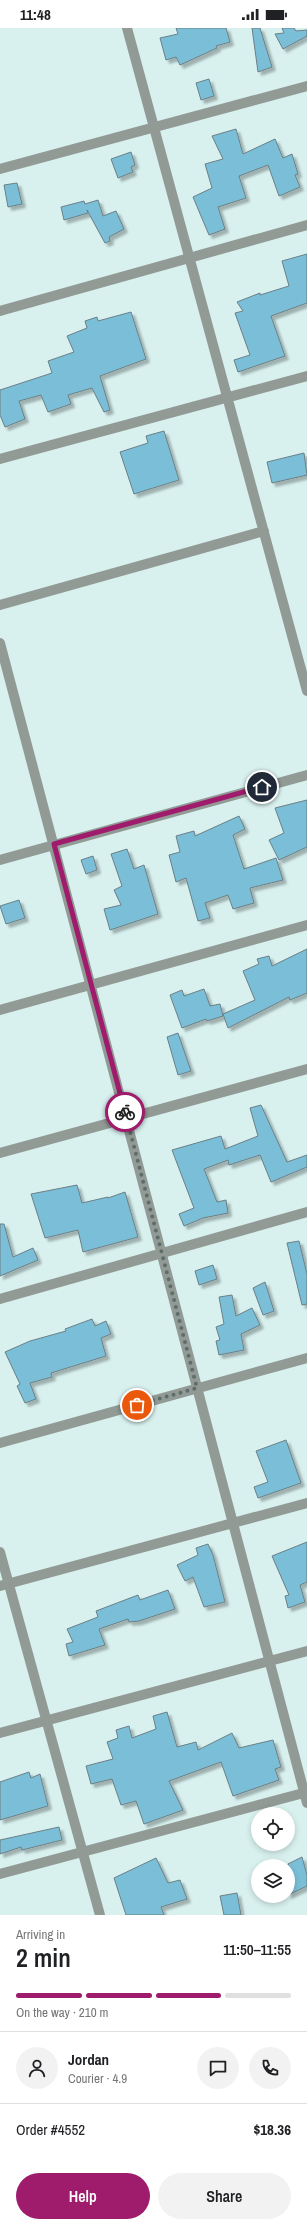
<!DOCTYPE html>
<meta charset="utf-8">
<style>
body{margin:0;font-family:"Archivo Narrow",sans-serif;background:#f2f2f2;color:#202124;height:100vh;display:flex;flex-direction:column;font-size:15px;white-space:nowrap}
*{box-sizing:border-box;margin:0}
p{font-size:13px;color:#757577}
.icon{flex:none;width:22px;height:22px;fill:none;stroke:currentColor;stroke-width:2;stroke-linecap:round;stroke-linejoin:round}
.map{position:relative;height:1887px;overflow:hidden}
.drawer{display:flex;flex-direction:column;background:#fff;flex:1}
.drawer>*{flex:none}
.fabs{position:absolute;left:251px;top:1779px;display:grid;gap:8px}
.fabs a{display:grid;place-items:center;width:44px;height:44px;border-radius:50%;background:#fff;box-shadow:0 2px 6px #0003;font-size:20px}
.pin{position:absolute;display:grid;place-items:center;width:34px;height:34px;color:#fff;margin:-17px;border:2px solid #fff;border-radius:50%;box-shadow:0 1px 4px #0007}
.courier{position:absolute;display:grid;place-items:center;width:40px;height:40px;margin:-20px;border:3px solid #9f1c6d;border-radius:50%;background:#fff;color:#222;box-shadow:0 1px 5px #0007}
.overview em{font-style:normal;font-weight:600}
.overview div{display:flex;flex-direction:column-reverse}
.overview{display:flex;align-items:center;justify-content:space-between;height:68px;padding:0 16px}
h1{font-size:26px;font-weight:600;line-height:30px}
.bar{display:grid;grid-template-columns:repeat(4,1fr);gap:6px 4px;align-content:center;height:48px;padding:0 16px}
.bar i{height:5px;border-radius:3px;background:#e0e0e0}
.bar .on{background:#9f1c6d}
.bar p{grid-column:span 4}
.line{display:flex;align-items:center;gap:10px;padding:0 16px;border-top:1px solid #e0e0e0}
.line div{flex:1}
.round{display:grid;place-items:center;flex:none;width:42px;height:42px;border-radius:21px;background:#f2f2f2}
.cta{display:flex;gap:8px;margin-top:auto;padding:8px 16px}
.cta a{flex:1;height:46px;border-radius:24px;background:#9f1c6d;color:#fff;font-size:16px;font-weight:600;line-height:46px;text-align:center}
.cta a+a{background:#f2f2f2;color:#202124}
.status{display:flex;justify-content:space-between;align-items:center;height:28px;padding:0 20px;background:#fff;direction:ltr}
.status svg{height:11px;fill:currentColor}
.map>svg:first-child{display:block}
.building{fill:#7abfd7;stroke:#6b7f86;filter:url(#shadow)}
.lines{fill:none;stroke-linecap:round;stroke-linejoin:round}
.street{stroke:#929a95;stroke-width:10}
.done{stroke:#5e6d6c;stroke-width:4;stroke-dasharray:0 7.2}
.route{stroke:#9f1c6d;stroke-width:5}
</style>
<div class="status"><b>11:48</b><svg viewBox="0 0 49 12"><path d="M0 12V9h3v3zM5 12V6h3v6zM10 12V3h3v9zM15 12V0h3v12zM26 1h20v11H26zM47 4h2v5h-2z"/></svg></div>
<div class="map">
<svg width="307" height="1887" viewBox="0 0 307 1887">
<defs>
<filter id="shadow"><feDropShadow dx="3.5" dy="3.5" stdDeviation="1" flood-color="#0004"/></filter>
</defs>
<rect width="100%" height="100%" fill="#d8f1ef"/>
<!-- building -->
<path class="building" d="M176,0H226L230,14L216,18L217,20L180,37L176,29L166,32L160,10L178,6Z
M252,0H260L272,39L258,44Z
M282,0H294L296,3L307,2V8L283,21L275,6L284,5Z
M209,51L214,68L201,72L196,55Z
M236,101L243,126L275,111L283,130L292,126L298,146L295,147L300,159L279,168L268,137L239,148L246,170L218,179L225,201L209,207L193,169L212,160L205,136L223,131L212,108Z
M131,124L135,137L131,139L133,144L118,150L111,131Z
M17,155L22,176L8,179L4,157Z
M98,172L103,188L116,183L124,201L109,209L110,213L105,215L87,182L88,185L64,192L61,179L84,173L85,176Z
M307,226V275L271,288L285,328L238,344L234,332L250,327L235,285L243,283L237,274L260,265V267L289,258L282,233Z
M131,284L146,331L100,348L110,382L104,384L92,360L68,367L71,376L48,384L41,367L19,373L25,391L5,399L0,387V362L52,345L48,333L74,324L67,308L87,300L85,293L97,289L98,293Z
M164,403L179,452L134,466L120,424L148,415L146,408Z
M304,425L307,447L272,455L267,434Z
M307,772V819L279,832L269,812L284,805L275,780Z
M239,788L245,801L233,807L244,841L276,830L283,852L250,860L254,875L233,881L228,867L205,875L210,890L198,893L186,850L176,854L169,827L180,824L176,808L194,803L195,808Z
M127,821L134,841L144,837L158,886L110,902L104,881L121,877L114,862L122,858L111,826Z
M93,828L97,842L86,846L81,832Z
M19,872L25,890L6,896L0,878Z
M307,921V965L290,972L289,969L228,1000L223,986L255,972L243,943L259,936L257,931L269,928L272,938Z
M204,961L210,978L220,976L223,988L207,993L206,991L182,1000L170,967L182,962L184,968Z
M178,1005L191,1043L178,1047L167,1009Z
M261,1077L287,1134L307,1127V1139L271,1154L260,1127L229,1137L228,1132L204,1141L217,1174L226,1172L228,1185L203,1190L184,1198L179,1186L194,1180L172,1122L221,1108L225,1121L258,1108L250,1080Z
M77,1157L82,1175L108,1169V1170L125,1164L138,1209L83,1224L78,1202L45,1210L31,1166Z
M0,1196H4L13,1229L33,1220L38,1232L0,1248Z
M299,1213L307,1246V1276L302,1277L287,1215Z
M213,1237L217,1251L199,1257L195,1243Z
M265,1254L274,1283L263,1287L253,1260Z
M232,1267L236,1288L252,1280L260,1297L241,1306L244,1322L219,1327L216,1313L220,1312L216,1299L224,1296L219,1269Z
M92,1291L95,1298L106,1293L111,1306L101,1310L106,1328L51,1345L52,1349L30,1355L36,1371L25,1375L17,1358L20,1356L5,1324L30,1313L66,1303L65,1301Z
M286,1412L301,1455L258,1470L254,1459L268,1454L256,1423Z
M307,1514V1554L300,1557L305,1574L288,1580L285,1568L289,1567L272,1528Z
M208,1516L213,1527L225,1574L204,1579L193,1549L185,1553L177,1537L198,1527L196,1520Z
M168,1562L175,1581L139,1593L129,1594L128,1591L99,1601L105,1617L69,1628L66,1616L73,1614L67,1601L98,1589L96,1583L138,1567L140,1572Z
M167,1684L177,1719L196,1714L198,1722L232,1705L239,1720L273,1712L281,1739L275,1741L279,1752L233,1768L221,1734L169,1753L183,1782L144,1796L136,1773L121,1777L112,1751L91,1756L86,1738L113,1731L107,1714L118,1710L116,1702L129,1698L132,1710L156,1701L153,1688Z
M29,1744L31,1750L40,1746L48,1778L0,1792V1754Z
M59,1799L62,1812L22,1822L21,1819L0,1826V1812Z
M302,1829L307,1847V1858L288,1867V1836Z
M156,1830L168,1855L180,1852L187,1871L161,1879L164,1887H126L114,1850Z
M237,1865L241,1887H224L220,1868Z"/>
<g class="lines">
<!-- street -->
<path class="street" d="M127,0L307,663
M0,141L307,58
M0,283L307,197
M0,431L307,348
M0,577L264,503
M0,615L307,1775
M0,832L307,747
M0,982L307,897
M0,1125L307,1041
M0,1271L307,1184
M0,1415L307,1330
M0,1524L100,1887
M0,1558L307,1475
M0,1705L307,1623
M0,1846L307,1764"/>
</g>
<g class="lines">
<!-- done -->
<path class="done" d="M125,1084L197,1360L137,1377"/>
<!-- route -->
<path class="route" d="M125,1084L54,816L262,759"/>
</g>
</svg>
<div class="fabs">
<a><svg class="icon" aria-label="locate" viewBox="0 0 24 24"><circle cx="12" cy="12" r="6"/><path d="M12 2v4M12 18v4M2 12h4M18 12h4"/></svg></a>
<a><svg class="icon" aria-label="layers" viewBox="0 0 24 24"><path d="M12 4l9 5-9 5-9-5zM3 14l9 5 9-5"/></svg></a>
</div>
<div class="pin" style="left:137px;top:1377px;background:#ea580c"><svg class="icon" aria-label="bag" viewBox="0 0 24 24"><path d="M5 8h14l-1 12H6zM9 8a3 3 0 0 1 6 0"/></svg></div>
<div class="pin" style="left:262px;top:759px;background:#1f2937"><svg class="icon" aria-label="home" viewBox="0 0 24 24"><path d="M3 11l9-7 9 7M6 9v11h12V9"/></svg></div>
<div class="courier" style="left:125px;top:1084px"><svg class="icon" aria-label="bike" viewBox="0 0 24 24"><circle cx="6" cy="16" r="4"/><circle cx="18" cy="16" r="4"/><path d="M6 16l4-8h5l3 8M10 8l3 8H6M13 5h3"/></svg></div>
</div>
<section class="drawer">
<div class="overview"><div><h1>2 min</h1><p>Arriving in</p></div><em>11:50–11:55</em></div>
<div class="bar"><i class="on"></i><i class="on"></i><i class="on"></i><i></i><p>On the way · 210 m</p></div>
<div class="line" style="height:72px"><a class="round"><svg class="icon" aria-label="person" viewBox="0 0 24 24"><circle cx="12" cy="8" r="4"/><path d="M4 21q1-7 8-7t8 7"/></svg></a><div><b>Jordan</b><p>Courier · 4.9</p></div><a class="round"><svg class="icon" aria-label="chat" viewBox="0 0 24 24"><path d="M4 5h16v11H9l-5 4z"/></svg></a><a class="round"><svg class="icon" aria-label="phone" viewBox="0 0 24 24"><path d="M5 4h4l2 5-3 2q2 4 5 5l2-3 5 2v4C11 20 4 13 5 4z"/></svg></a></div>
<div class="line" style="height:52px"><div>Order #4552</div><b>$18.36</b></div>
<div class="cta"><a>Help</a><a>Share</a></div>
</section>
